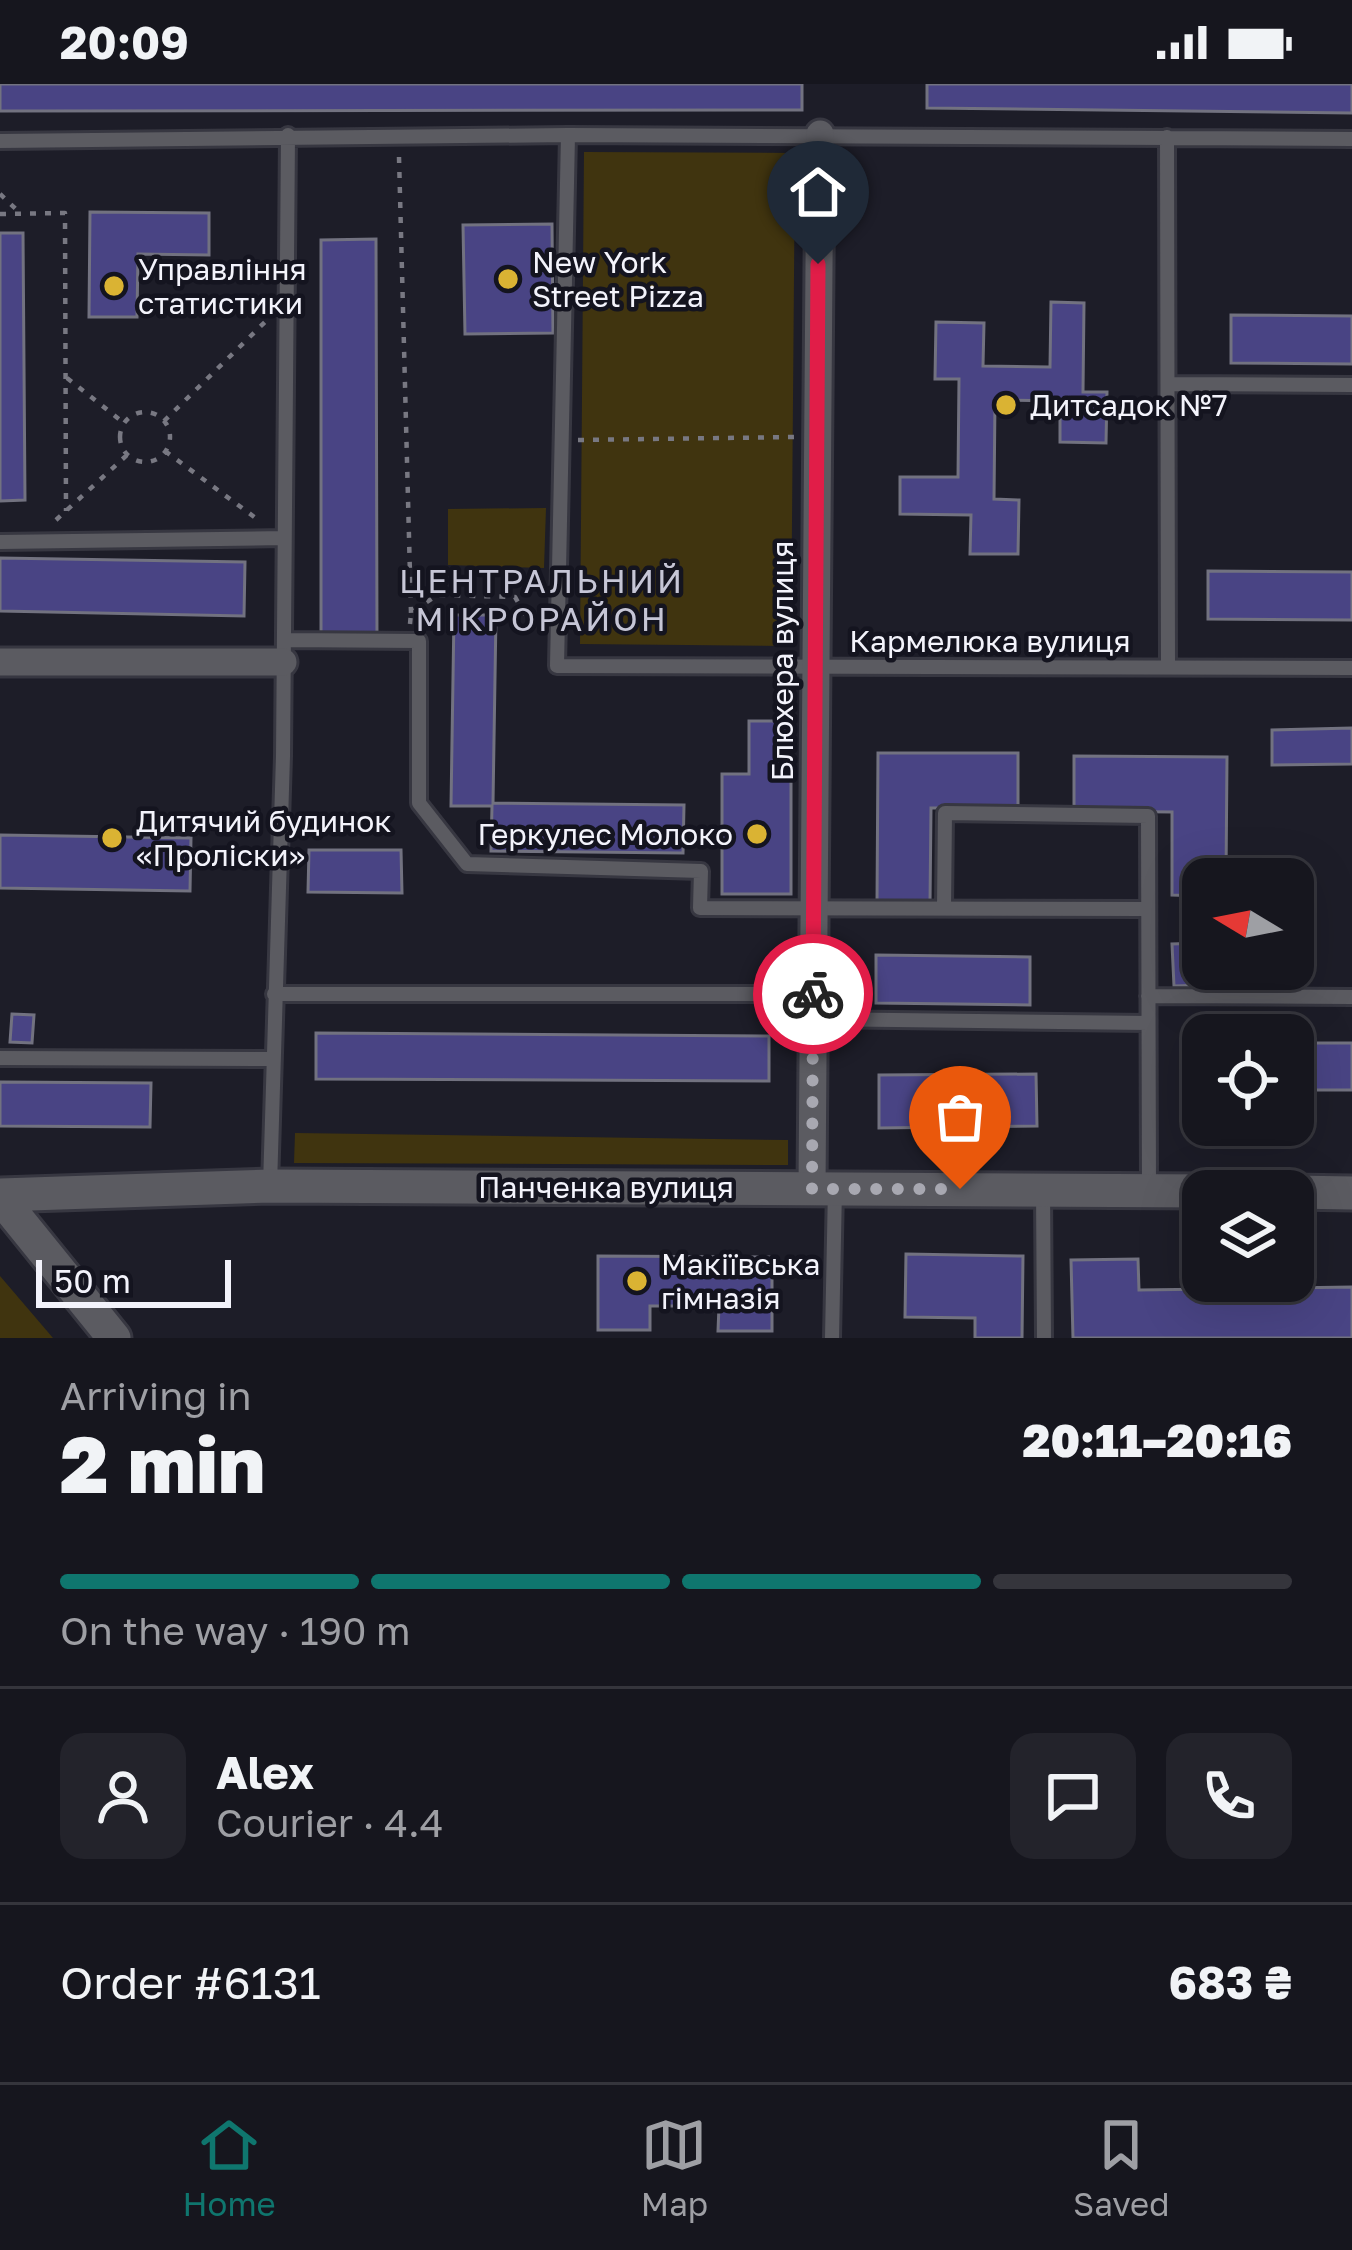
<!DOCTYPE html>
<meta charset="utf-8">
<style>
body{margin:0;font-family:"Golos Text",sans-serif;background:#23232b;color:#f1f3f6;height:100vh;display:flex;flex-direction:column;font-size:45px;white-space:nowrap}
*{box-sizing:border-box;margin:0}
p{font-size:39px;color:#9e9fa4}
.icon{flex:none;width:66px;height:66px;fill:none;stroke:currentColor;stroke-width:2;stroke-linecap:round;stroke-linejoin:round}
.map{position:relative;height:1254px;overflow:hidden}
.sheet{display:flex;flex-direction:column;background:#16161e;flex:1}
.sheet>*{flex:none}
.needle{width:78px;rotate:280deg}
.controls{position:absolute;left:1182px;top:774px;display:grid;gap:24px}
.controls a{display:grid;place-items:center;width:132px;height:132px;border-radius:24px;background:#16161e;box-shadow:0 12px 48px #0002,0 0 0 3px #35353c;font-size:60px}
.scale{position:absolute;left:36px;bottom:30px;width:195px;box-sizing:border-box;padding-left:12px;border:6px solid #f3f3fb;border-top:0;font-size:33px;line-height:42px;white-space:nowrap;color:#f3f3fb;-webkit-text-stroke:9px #14141f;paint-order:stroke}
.pin{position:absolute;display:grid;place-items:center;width:102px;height:102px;color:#fff;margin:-123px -51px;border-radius:50% 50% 50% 0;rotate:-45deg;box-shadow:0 0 12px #0007}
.pin .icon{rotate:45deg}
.courier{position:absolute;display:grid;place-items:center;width:120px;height:120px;margin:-60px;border:9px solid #e11d48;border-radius:50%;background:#fff;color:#222;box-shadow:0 3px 15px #0007}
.head em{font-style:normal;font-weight:800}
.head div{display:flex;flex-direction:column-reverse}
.head{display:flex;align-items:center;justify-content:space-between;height:204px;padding:0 60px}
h1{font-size:78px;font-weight:800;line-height:90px}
.bar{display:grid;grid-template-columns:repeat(4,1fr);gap:18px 12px;align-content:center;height:144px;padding:0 60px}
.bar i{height:15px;border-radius:9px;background:#35353c}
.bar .selected{background:#0f766e}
.bar p{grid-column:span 4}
.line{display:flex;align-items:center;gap:30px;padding:0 60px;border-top:3px solid #35353c}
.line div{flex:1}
.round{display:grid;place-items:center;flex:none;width:126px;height:126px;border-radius:24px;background:#23232b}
.status{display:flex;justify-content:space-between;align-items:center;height:84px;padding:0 60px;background:#16161e;direction:ltr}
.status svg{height:33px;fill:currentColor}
.menu{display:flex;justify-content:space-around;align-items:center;height:168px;border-top:3px solid #35353c;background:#16161e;font-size:33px;color:#9e9fa4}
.menu a{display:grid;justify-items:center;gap:6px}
.menu .selected{color:#0f766e}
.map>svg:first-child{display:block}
.green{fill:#40340f}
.building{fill:#494484;stroke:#727280;stroke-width:3}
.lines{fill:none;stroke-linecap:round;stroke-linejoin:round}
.service-casing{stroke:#373741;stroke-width:20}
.minor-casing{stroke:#373741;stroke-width:33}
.tertiary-casing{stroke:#373741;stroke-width:39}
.path{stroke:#787882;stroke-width:4.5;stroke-dasharray:6 9;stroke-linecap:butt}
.service{stroke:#5b5b61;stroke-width:14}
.minor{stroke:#5b5b61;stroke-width:27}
.tertiary{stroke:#5b5b61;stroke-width:33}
.done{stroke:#a8a8b1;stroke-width:12;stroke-dasharray:0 21.6}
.route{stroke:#e11d48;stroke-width:15}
.poi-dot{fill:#dab333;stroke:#14141f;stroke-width:4.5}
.labels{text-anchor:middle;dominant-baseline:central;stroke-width:9;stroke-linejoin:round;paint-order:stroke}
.poi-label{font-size:30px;fill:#f3f3fb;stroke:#14141f;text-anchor:start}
.street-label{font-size:30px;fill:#f3f3fb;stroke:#14141f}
.neighbourhood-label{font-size:33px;letter-spacing:3px;fill:#c6c6d6;stroke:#14141f}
</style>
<div class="status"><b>20:09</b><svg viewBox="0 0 49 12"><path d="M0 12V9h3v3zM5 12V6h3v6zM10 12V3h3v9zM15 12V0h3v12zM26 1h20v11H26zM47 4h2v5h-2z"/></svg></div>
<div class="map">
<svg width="1352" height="1254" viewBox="0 0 1352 1254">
<rect width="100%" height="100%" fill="#1d1d28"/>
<!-- green -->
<path class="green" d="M584,68L795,69L791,562L580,560Z
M546,424L544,484L448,481V425Z
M295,1049L788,1056V1081L294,1079Z
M0,1192L53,1254H0Z"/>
<!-- building -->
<path class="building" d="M0,0H802V26L0,27Z
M927,0H1352V29L927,24Z
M90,128L209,129V171L138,170L137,233H89Z
M552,140L553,249L465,250L463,141Z
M0,149H23L25,416L0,417Z
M376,155L377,552H321V156Z
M1051,218L1084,219L1083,308H1107L1106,359L1060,358V317L995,316L994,415L1019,416L1018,470H970L971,431L900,430V393H958L959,295H935L936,238L984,239L983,282L1050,283Z
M1231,231L1352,232V280L1231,279Z
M0,474L245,478L244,532L0,527Z
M1208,487L1352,488V536L1208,535Z
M454,531H496L493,719L684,721L683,769L491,767L492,722H451Z
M749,637H791V810H722V690H749Z
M1352,644V680L1272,681V646Z
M878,669H1018V724H931L930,819H877Z
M1074,672L1227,673L1226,795H1203V812L1172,811V728L1074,727Z
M0,751L191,754L190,807L0,804Z
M309,766H401L402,809L308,808Z
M1294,855L1295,898L1174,902L1172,860L1203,859V885H1293Z
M876,871L1030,873V921L876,919Z
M12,930L34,931L32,959L10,958Z
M316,949L769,952V997L316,995Z
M1293,959H1352V1006H1293Z
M1036,990L1037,1042L879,1044V991Z
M0,998L151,999L150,1043L0,1042Z
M906,1170L1023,1172L1022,1254H975V1234L905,1233Z
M598,1172L772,1173V1247H718L719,1222H650V1246H598Z
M1138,1175L1139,1206L1352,1203V1254H1073L1071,1176Z"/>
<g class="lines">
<!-- service casing -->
<g class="service-casing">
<path id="service" d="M568,51L557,582L1352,584
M1167,53L1168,582
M0,57L568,51L1352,55
M1168,300L1352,301
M0,458L284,454
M284,556L419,557V719L467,780L701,787L700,824L1148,825
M944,823L945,729L1148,732L1149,1106
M274,910H813
M1148,912L1352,913
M813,935L1148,939
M0,974L272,975
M270,1102L283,672L288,51
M1043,1105L1044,1254
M832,1254L835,1104"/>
</g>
<!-- minor casing -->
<g class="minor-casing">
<path id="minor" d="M0,578H283
M812,1105L820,50"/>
</g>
<!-- tertiary casing -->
<g class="tertiary-casing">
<path id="tertiary" d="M1293,1108L1352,1109
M0,1111L270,1102L1212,1107
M0,1113L114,1254"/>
</g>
<!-- path -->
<path class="path" d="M399,73L411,529
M0,110L21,130
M0,130L65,129L66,427
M67,294L124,339
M120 353a25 25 0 1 1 50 0a25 25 0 1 1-50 0Z
M164,337L267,236
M578,356L794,353
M165,367L257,435
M56,436L127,371
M410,540L411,529L437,511L515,513L526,532H540"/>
<!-- service -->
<use href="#service" class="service"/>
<!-- minor -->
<use href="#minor" class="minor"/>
<!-- tertiary -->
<use href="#tertiary" class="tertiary"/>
</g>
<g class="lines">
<!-- done -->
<path class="done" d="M813,910L812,1105H960"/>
<!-- route -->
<path class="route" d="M813,910L818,180"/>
</g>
<!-- markers -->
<g class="poi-dot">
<circle cx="508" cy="195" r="12"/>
<circle cx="114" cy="202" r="12"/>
<circle cx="1006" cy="321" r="12"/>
<circle cx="757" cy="750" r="12"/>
<circle cx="112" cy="754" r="12"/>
<circle cx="637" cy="1197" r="12"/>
</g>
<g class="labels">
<!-- poi labels -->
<g class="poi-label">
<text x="532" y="178">New York<tspan x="532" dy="34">Street Pizza</tspan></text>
<text x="138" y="185">Управління<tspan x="138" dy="34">статистики</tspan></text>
<text x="1030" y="321">Дитсадок №7</text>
<text x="136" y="737">Дитячий будинок<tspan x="136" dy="34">«Проліски»</tspan></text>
<text x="733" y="750" text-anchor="end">Геркулес Молоко</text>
<text x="661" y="1180">Макіївська<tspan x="661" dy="34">гімназія</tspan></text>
</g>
<!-- street labels -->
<g class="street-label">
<text x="990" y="557">Кармелюка вулиця</text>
<text transform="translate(782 577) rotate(-90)">Блюхера вулиця</text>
<text x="606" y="1103">Панченка вулиця</text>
</g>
<!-- neighbourhood labels -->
<g class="neighbourhood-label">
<text x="542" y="496">ЦЕНТРАЛЬНИЙ<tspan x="542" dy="38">МІКРОРАЙОН</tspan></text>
</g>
</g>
</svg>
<div class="controls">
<a><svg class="needle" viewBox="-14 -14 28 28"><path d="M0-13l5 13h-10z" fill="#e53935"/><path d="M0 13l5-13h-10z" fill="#9e9fa4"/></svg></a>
<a><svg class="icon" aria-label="locate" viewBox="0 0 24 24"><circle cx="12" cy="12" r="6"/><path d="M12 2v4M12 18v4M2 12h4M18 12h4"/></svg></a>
<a><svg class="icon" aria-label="layers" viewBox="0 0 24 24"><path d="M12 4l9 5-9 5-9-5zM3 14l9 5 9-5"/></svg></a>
</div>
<div class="scale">50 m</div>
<div class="pin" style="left:960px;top:1105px;background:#ea580c"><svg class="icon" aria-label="bag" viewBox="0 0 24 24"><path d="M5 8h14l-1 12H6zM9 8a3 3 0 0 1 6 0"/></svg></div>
<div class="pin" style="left:818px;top:180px;background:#1f2937"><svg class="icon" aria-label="home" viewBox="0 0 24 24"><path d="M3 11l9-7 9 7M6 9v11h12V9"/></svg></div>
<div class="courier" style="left:813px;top:910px"><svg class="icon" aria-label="bike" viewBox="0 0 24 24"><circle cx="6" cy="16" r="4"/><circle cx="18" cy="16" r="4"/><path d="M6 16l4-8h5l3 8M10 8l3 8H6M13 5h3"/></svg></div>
</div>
<section class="sheet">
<div class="head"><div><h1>2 min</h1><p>Arriving in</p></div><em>20:11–20:16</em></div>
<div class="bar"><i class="selected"></i><i class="selected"></i><i class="selected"></i><i></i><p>On the way · 190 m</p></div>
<div class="line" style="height:216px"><a class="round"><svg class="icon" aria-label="person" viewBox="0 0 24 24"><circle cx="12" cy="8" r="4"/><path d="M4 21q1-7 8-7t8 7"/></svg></a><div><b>Alex</b><p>Courier · 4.4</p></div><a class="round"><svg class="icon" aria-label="chat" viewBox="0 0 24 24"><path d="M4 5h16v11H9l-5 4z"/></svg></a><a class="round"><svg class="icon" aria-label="phone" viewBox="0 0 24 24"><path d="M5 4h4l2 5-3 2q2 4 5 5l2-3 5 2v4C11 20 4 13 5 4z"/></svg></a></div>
<div class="line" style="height:156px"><div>Order #6131</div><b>683 ₴</b></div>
</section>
<nav class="menu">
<a class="selected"><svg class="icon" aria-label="home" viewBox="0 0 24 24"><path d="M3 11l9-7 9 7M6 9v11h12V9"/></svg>Home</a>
<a><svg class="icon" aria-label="map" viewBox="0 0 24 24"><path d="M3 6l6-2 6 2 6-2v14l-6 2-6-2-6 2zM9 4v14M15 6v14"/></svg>Map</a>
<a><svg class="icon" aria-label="saved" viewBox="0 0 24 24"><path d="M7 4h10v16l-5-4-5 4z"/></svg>Saved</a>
</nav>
